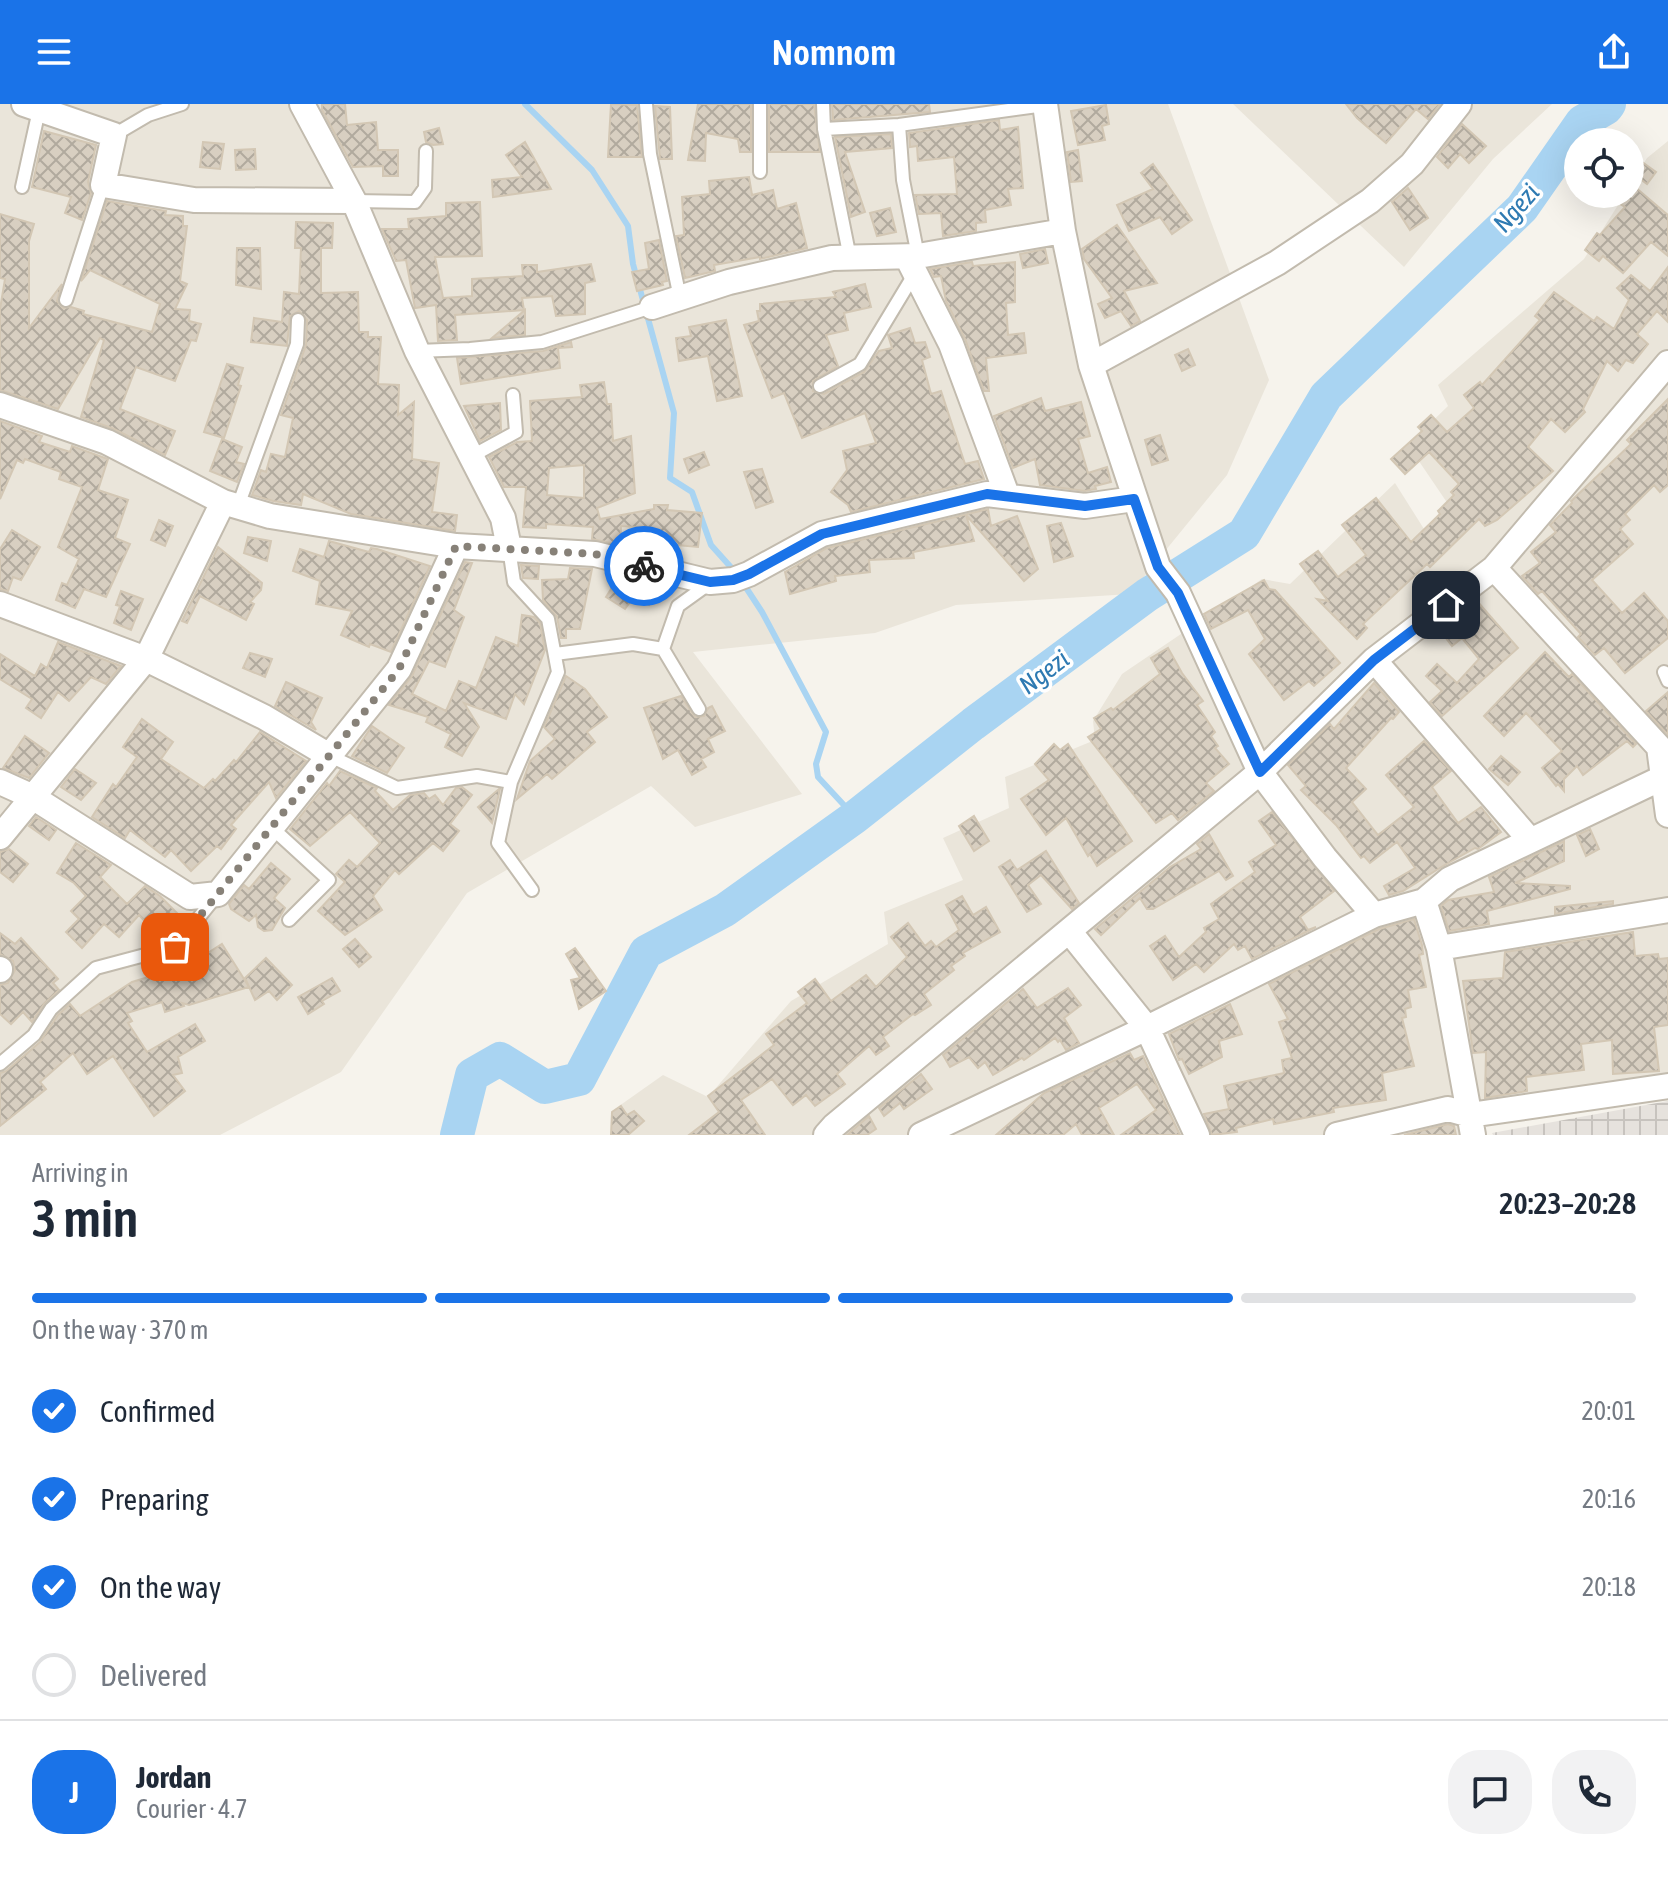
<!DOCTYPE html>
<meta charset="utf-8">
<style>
body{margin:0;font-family:"Asap Condensed",sans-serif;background:#f2f2f3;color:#1f2937;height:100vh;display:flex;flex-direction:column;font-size:30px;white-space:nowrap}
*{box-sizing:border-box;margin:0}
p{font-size:26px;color:#747a83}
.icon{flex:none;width:44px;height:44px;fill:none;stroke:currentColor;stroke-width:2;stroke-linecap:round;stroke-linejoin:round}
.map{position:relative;height:1031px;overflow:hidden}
.sheet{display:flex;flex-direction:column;background:#fff;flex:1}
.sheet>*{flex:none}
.buttons{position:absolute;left:1564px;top:24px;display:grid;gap:16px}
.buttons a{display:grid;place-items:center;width:80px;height:80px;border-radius:50%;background:#fff;box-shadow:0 8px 32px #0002;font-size:40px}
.pin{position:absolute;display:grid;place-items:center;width:68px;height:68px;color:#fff;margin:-34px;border-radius:16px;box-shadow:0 4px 12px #0006}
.courier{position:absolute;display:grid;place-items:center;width:80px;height:80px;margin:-40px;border:6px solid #1a73e8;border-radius:50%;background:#fff;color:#222;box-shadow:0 2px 10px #0007}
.overview em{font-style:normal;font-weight:600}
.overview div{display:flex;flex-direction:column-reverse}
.overview{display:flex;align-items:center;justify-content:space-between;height:136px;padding:0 32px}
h1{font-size:52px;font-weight:600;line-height:60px}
.bar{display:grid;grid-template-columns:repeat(4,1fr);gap:12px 8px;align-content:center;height:96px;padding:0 32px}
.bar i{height:10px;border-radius:6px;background:#e0e1e3}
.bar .on{background:#1a73e8}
.bar p{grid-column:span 4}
.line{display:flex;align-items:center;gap:20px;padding:0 32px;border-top:2px solid #e0e1e3}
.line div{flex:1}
.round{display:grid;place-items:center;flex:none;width:84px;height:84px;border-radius:32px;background:#f2f2f3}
ol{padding:0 32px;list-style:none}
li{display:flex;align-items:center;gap:24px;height:88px}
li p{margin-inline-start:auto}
li .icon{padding:8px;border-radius:50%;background:#1a73e8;color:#fff;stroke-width:4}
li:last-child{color:#747a83}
li i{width:44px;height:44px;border:4px solid #e0e1e3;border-radius:50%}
header{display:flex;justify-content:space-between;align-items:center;height:104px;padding:0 32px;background:#1a73e8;color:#fff;font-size:36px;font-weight:600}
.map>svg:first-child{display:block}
.residential{fill:#eae5da}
.industrial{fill:url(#industrial-grid)}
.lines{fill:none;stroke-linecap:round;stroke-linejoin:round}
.stream{stroke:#a9d4f2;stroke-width:6}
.river{stroke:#a9d4f2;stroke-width:34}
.building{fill:url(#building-cross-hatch);stroke:#d3c7b4;stroke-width:2;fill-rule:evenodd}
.service-casing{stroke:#c2bbae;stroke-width:16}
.minor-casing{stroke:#c2bbae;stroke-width:28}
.service{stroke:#fff;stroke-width:12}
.minor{stroke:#fff;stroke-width:24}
.done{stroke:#878178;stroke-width:8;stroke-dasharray:0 14.4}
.route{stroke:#1a73e8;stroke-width:10}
.labels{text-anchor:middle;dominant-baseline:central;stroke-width:7;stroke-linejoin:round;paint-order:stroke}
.water-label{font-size:26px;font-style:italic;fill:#2e7ab2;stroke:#fff}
</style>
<header><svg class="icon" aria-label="menu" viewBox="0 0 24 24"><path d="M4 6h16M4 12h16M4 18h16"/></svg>Nomnom<svg class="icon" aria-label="share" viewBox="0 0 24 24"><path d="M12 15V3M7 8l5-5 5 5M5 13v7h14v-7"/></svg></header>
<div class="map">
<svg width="1668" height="1031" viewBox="0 0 1668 1031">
<defs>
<pattern id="industrial-grid" width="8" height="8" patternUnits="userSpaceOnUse" patternTransform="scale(2)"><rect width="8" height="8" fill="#e6e2dd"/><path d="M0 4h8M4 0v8" fill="none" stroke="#c7c3be"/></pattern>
<pattern id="building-cross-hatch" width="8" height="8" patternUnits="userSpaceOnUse" patternTransform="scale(2)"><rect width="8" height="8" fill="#d8cfc1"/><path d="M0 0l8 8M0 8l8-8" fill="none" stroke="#b1aa9e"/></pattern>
</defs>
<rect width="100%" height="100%" fill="#f6f3ec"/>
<!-- residential -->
<path class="residential" d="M0,0H1168L1269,276L1227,371L1130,490L956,501L875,529L693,548L802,690L695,723L651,682L467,789L341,968L220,1031H0Z
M1233,0H1552L1493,55L1404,163Z
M1668,37V974L1476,1013L1477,1031H620L612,1007L663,971L708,993L791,897L888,840L884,808L963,776L943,734L1009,704L1005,673L1095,636L1093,617L1122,570L1262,475L1290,480L1395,379L1424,425L1448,400L1408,341L1448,302L1438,281L1584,155L1625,90H1630V82L1647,54Z"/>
<!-- industrial -->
<path class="industrial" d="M1668,997V1031H1493L1492,1029Z"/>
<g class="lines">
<!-- stream -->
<path class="stream" d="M525,0L592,66L628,122L633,160L674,309L670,374L692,388L711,441L737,470
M743,479L762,508L826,628L816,660L818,673L855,713"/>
<!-- river -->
<path class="river" d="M457,1031L472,971L500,955L545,983L579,975L646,848L725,806L855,713L973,620L1147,491L1244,430L1326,292L1522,104L1582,18L1606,4L1609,0"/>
</g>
<!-- building -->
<path class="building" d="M322,0H345L347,21L376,18L378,46H398V72H383V62L353,63L322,6Z
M611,0L637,1L642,53H608Z
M698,0H751V48H740L738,35L706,29L705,57L688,56Z
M769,0H814L820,48H769Z
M832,0H929L930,8L833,16Z
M1346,0H1440L1428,15L1416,5L1386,39L1357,14Z
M1106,1L1109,20L1102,22L1105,36L1078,41L1071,7Z
M655,2L670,3L672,55H660Z
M999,16L1000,26L1018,23L1023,84L1008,85L1011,101L985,106L986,118L976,119V127L943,132L941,109L919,110L915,91L957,90L954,53L918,57L917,42L910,43L909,29Z
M1462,20L1486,42L1469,59L1460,50L1448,64L1437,53Z
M439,24L443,40L433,41L426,38L424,28Z
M44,27L96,41L88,78L91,89L82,116L65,109L71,93L32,83Z
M891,30L892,44L845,48L865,108L851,113L835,33Z
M203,38L224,40L220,65L200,63Z
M525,38L551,85L493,93L492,76L522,73L506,51Z
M255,45L256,65L236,66L235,46Z
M1078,46L1082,77L1071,78L1067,48Z
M1638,55L1656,68L1647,80L1630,67Z
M1153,60L1192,116L1172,130L1160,113L1129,127L1117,101L1153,85L1141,69Z
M749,73L752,91L773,86L777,105L796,99L807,144L760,155V153L714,161L715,167L685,174L676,132L684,131L682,93L710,90L709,77Z
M1635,83L1668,111V152L1651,138L1623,169L1603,152L1599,157L1585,146L1597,129L1600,131L1625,103L1620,100Z
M1408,84L1428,114L1410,126L1392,98Z
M107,97L166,107L165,111L183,112V122H187L180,177L187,180L175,205L190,206L189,217L201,220L196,237L191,236L175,277L136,263L120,305L175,327L165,351L114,325L81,313L104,236L100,234L58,305L0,286V205L5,175L0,174V110L34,120L29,137V224L62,180L57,197L63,204L71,203L84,207L83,210L152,228L160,200L90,166L81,177Z
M480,98L482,152L435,153L443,194L472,192V175L523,172L522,161H537V168L591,160L595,177L585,179V210L556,212L552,192L522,194L524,206L455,211L457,236L438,237L436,201L415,204L406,156L396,157L382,125H409L408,115L446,112V99Z
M890,104L896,128L877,132L870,109Z
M296,118L333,119L332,144H321V189L358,188L359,228H368V233H381L378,280L399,281L398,311L414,298L412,355L439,359L432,408L457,411L455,427L351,410L303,390L301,401L273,397L252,391L261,366L266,368L271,350L285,353L293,314L281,311L306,241L307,216L299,207L290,212L287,242L251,238L254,214L282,218L284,188L299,190L301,144H295Z
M1117,121L1157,179L1124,187L1140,217L1131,222L1121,207L1105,214L1098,200L1112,194L1084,155L1082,145Z
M659,136L667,177L662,178L663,181L637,187L632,168L649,165L645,139Z
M237,144H260L261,185L236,181Z
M1045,145L1048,159L1023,164L1020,150Z
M972,158L973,162L1015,158V198L1006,199L1008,231L1024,229L1026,249L986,254L989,287H984L965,235L946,197L941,172L934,173L930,165Z
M1668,163V218L1657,207L1637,230L1648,240L1633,259L1626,256L1618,267L1607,257L1583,305L1585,308L1565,328L1551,315L1528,343L1553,367L1497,416L1485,422L1479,415L1430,463L1427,460L1363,520L1367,524L1357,535L1317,495L1328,497L1300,460L1318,447L1338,473L1366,451L1342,421L1376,394L1411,438L1440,410L1438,407L1454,391L1451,388L1459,380L1429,348L1405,370L1391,355L1422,327L1418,323L1431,311L1447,328L1474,304L1464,291L1480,278L1482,281L1540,216L1535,212L1554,188L1594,217L1597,213L1614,225L1629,196L1617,184L1631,171L1650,187Z
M865,180L871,203L844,209L848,226L826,231L838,262L813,277V287L824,290L864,268L879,247L892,244L888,231L910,224L915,239L925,238L930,253L922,256L931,290L941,287L965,360L978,357L984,375L851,408L848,401L831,388L847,366L843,347L876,339L865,309L802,334L784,289L772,294L744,221L759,217L757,207H760V200L836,193L833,188Z
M525,206V231L492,234Z
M726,216L742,292L717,297L708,252L679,257L676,234L691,232L689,223Z
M571,238L572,243L558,244L560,264L461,280L457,254L543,247Z
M1188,245L1195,261L1182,267L1175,251Z
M227,260L243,264L238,281L241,282L224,334L204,328Z
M604,278L607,300H611L613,337L631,332L635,389L597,404L600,415L654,405V401H668L667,406L702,409L698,443L665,440V452L650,448L652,424L621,422L620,441L592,435L593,423L546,420V424L523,423L526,383H504L489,353L517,338L532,337L530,297L582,293L580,281ZM584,361V394L547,391L549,364Z
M1041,294L1045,307L1081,298L1090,332L1078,335L1088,369L1107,363L1111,378L1095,382L1096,385L1085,387L1040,381L1035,355L1013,364L994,312Z
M1668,295V381L1660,388L1654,381L1625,410L1630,416L1620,425L1633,440L1592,476L1622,509L1644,489L1668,517V534L1625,569L1604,544L1595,551L1578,533L1581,530L1542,487L1538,490L1522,472L1540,459L1531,448L1556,428L1550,421L1572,399L1571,397L1631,340L1627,336Z
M500,299L501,326L480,337L464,302Z
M0,317L42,332L39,338L70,348L72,342L108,355L98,386L128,396L115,434L130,440L106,493L84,485L75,504L56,496L62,479L67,481L79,455L58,443L82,383L59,375L61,368L25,355L23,359L17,356L0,395Z
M1160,331L1168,356L1152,361L1145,336Z
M222,335L242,343L236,358L244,360L237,378L210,367Z
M704,348L709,361L689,369L684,355Z
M762,365L773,398L756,404L744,368Z
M988,405L991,422L1017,412L1038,465L1024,477L966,411L974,437L913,448L914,454L869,456L870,468L835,472L836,477L790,490L785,468L827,444Z
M159,416L173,422L165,442L151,436Z
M1061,419L1073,452L1054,458L1047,422Z
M12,426L40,443L21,476L13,473L8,487L0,485V445Z
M248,433L271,437L267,457L244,449Z
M329,437L369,448L371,444L377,445L430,462L391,548L370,540L369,543L341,531L352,507L316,500L320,477L293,467L300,445L324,453Z
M218,443L262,479L261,486L250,498L254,500L246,516L200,492L187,519L182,517Z
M465,458L472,459L454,506L464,513L445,563L429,557L412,590L446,607L459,577L476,584L496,533L518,542L522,511L534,513L540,519L545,546L524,600L515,590L506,615L464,599L479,623L462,652L445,643L451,630L426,618L428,613L389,601L412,572Z
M521,461L539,462L538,475L523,474Z
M570,464L592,465L580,525H566V534H561L557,513L543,496L542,476L568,475Z
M620,471L657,481L649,501L633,494L625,505L606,493Z
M1264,476L1269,485L1275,486L1340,559L1314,582L1309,577L1284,596L1249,550L1265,535L1248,506L1211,525L1204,510Z
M121,487L143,495L131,526L114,519L120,502L116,501Z
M1477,497L1518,544L1442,612L1430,598L1442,587L1426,572L1437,560L1457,579L1479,555L1462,534L1452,542L1439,525Z
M58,538L121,562L106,580L91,573L69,597L58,588L41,614L26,604L32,595L0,575V550L35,572L41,560L47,564Z
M1168,544L1182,569L1203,597L1197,601L1215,628L1211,632L1218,642L1215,644L1229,660L1206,679L1214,687L1178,716L1172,709L1156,719L1088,633L1101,625L1094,614L1111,604L1113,606L1160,570L1151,554Z
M1545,548L1569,573L1572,570L1636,640L1633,643L1627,637L1583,671L1577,662L1564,675V687L1558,680L1556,682L1542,664L1562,647L1526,609L1504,632L1484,612Z
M250,549L272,555L265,573L243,564Z
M566,572L585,585L607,613L587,628L595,638L552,675L547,670L517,695L530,657L555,635L544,623Z
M286,578L322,594L311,618L316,626L275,602Z
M1374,579L1399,608L1393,615L1391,614L1346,664L1366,685L1352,698L1378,731L1414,703L1386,671L1424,637L1451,667L1432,683L1458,719L1481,703L1501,728L1478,745L1475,744L1443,762L1403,787L1389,791L1384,782L1415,764L1397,738L1370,759L1364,752L1361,754L1336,721L1301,686L1306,682L1288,661L1330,620L1334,625Z
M1668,588V631L1646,607Z
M681,592L695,613L704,612L708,604L712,602L725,627L708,635L714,648L701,655L706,663L692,671L678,646L663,655L644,604Z
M142,615L173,638L161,655L204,684L213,675L215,677L234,656L236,658L260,628L306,657L276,694L269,678L231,721L236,725L221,745L217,742L191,767L171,746L165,753L130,726L125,734L92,713L113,680L116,683L137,653L123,643Z
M372,622L404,644L387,669L352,652Z
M25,632L49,649L29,674L3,664Z
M1054,640L1060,646L1068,640L1132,737L1097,762L1090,750L1088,752L1066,714L1046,731L1021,695L1049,676L1035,660Z
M1501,652L1520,668L1508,681L1489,665Z
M75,665L96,679L81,696L61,683Z
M340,667L377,684L375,687L393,706L410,691L424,689L429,695L435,691L443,701L456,684L462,683L472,691L450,720L459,727L443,747L433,739L399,770L395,766L373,792L382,806L345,831L318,807L345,778L336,770L349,756L357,763L380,739L350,708L310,742L290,725L327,679L329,682Z
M499,685H500L492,719L478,703Z
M1272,708L1334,787L1300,813L1308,826L1316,823L1252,855L1245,842L1238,846L1234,840L1204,868L1196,860L1173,876L1150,842L1165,832L1179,853L1206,828L1204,824L1219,815L1211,800L1255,768L1249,758L1276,741L1259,717Z
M974,712L989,737L974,747L959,722Z
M36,713L56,726L49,736L29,722Z
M1590,725L1599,745L1586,752L1577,731Z
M1209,730L1233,772L1226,776L1219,767L1153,805H1147L1140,794L1101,831L1095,825L1170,763L1201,745L1197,740Z
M1564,737V757L1515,779L1570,782V785L1487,807L1489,820L1449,827L1441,802L1448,796L1494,788L1489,773Z
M76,739L111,761L100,773L127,800L145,782L160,792L178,810L167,822L161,816L152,825L139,811L119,833L104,820L82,844L66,828L79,815L71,807L86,792L74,779L57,769Z
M9,745L28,760L13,778L0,768V748Z
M1046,747L1079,799L1072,805L1041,771L1028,781L1041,800L1027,808L999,763L1010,756L1017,766Z
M271,759L290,775L274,794L285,804L272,826L264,827L258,823L256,811L249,817L231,805L229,800L244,781L249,785Z
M962,792L973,811L986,803L1000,828L963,849L965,852L951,862L954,866L924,890L931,901L915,911L913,910L883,933L889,942L876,951L869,942L837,970L845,980L815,1002L806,991L793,1001L772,975L741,996L765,1031H689L719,1008L708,992L774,941L766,930L807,899L798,888L815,875L831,897L866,871L876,883L907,853L891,833L908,819L925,842L931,837L936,843L959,826L946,801Z
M1613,797V800L1555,810V803Z
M1414,815L1422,841L1423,850L1419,851L1426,883L1408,886L1411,903L1405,905L1406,913L1402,914L1414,962L1382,969L1386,996L1333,1004L1334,1008L1274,1020L1273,1015L1236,1024L1237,1028L1212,1031L1204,1010L1229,1005L1224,982L1284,969L1282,956L1292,954L1279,918L1288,915L1269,880L1379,825Z
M1633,828L1635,852L1658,850L1659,855L1668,854V921L1654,923L1659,967L1613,970L1612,936L1581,940L1584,966L1526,973L1527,987L1485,994L1486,948L1473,949L1463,877L1503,874L1505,848Z
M0,829L15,840L21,834L58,875L53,879L59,886L44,900L32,918L23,908L11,920L0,910V881L8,879L15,866L13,857L0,850Z
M355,835L371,853L359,863L343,845Z
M222,840L249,883L189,901L182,899L184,902L165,908L162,898L127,909L132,917L128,919L147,948L195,920L205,937L178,953L182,969L173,971L185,987L154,1012L113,952L87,970L73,949L40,978L46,985L0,1022V969L6,967L40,938L58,911L70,900L80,912L132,878L189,861Z
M575,844L606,887L579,905L571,876L580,874L566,850Z
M266,854L292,881L277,896L269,887L255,896L245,874Z
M332,874L340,887L322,897L324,900L308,910L298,893Z
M1068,884L1081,901L1064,914L1079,939L1066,946L1060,936L1058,938L1055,934L1024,956L1022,954L993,971L985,958L978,964L969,953L950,963L943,951L1023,885L1037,904Z
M1230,900L1242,930L1219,937L1222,953L1189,970L1182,955L1179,956L1169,930Z
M1130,949L1134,956L1143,952L1180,1031H1121L1156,1006L1137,980L1099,1004L1114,1031H1082L1076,1020L1063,1031H996L1044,989Z
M921,970L932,985L904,1005L900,999L884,1012L879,1004Z
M621,1002L627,1011L634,1007L644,1017L628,1031H611L612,1008Z
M869,1012L876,1025L867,1031H847Z
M1448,1020L1454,1022L1456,1031H1404Z"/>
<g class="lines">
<!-- service casing -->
<g class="service-casing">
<path id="service" d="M646,0L650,50L680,194
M760,0V68
M823,0L824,25L850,154
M899,21L903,76L918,152
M824,25L899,21L1045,1
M114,31L148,11L182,0
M22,83L39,6
M354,97L415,98L425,84L426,47
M66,196L103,81
M417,247L470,245L542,238L652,203
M820,282L860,260L915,169
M472,352L516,328L513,291
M238,402L297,240L298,216
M509,444L514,478L548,515L558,568L511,678L498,739L532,786
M663,545L678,502L710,479
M555,550L633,540L663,545L699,605
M1664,568L1668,577
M328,651L397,684L477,672L511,678
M271,723L329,776L289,816
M0,960L34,931L51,905L96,864L175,843L217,791"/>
</g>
<!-- minor casing -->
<g class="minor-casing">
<path id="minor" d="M24,0L114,31L103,81L194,96L354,97
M302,0L354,97L417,247L503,414L509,444
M1045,0L1063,127L1091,261L1158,463L1178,489L1260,668L1325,754L1374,811
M907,153L951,240L1007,391
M652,203L729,178L832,154L918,152L1063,127
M1091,261L1277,159L1370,97L1412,60L1459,0
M0,301L107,338L223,398L270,412L456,442L595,450L710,478L733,476L749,470L822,430L987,390L1085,402L1134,395
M1494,464L1659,643L1668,711
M0,500L146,555L264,613L328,651
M1374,556L1530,736
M0,678L31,692L190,793L218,790L399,565L456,442
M0,733L146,555L223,398
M1424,797L1439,844L1473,1031
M1069,827L1147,924L1197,1031
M1439,844L1668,806
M0,865V866
M826,1031L834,1022L1260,668L1374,556L1494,464L1668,259
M921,1031L1147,924L1374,811L1424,797L1450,775L1662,674
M1337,1031L1448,1005L1470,1011L1668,982"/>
</g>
<!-- service -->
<use href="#service" class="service"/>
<!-- minor -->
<use href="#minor" class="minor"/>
</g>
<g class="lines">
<!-- done -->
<path class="done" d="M175,843L399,565L456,442L595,450L644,462"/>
<!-- route -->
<path class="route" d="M644,462L710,478L733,476L749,470L822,430L987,390L1085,402L1134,395L1158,463L1178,489L1260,668L1374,556L1446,501"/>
</g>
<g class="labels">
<!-- water labels -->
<g class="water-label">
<text transform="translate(1516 104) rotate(-49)">Ngezi</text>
<text transform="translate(1044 568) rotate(-37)">Ngezi</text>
</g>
</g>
</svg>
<div class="buttons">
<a><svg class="icon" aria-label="locate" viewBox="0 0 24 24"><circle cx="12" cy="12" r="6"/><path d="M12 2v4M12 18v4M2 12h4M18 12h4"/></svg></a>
</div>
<div class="pin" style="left:175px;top:843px;background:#ea580c"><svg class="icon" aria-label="bag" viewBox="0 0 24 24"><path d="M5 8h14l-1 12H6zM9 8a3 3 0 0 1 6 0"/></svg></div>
<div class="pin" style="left:1446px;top:501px;background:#1f2937"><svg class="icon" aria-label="home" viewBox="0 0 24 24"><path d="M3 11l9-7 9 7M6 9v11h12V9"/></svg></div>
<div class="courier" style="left:644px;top:462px"><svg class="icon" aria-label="bike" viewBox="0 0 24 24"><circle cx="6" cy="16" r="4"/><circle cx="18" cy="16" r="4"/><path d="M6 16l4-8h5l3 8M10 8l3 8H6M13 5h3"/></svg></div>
</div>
<section class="sheet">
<div class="overview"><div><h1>3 min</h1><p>Arriving in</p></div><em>20:23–20:28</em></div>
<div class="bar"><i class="on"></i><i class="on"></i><i class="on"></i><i></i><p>On the way · 370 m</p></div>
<ol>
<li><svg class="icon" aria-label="check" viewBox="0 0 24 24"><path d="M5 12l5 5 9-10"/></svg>Confirmed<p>20:01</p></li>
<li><svg class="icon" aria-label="check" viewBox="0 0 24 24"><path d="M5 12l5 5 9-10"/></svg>Preparing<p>20:16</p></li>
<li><svg class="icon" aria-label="check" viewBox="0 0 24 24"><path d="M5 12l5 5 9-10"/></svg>On the way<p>20:18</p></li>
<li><i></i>Delivered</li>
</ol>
<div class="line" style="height:144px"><b class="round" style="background:#1a73e8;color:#fff">J</b><div><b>Jordan</b><p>Courier · 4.7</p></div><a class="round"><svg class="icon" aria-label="chat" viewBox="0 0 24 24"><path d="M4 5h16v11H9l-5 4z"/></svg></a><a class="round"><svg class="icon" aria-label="phone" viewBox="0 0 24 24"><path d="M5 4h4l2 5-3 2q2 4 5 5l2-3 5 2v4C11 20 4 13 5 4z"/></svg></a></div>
</section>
